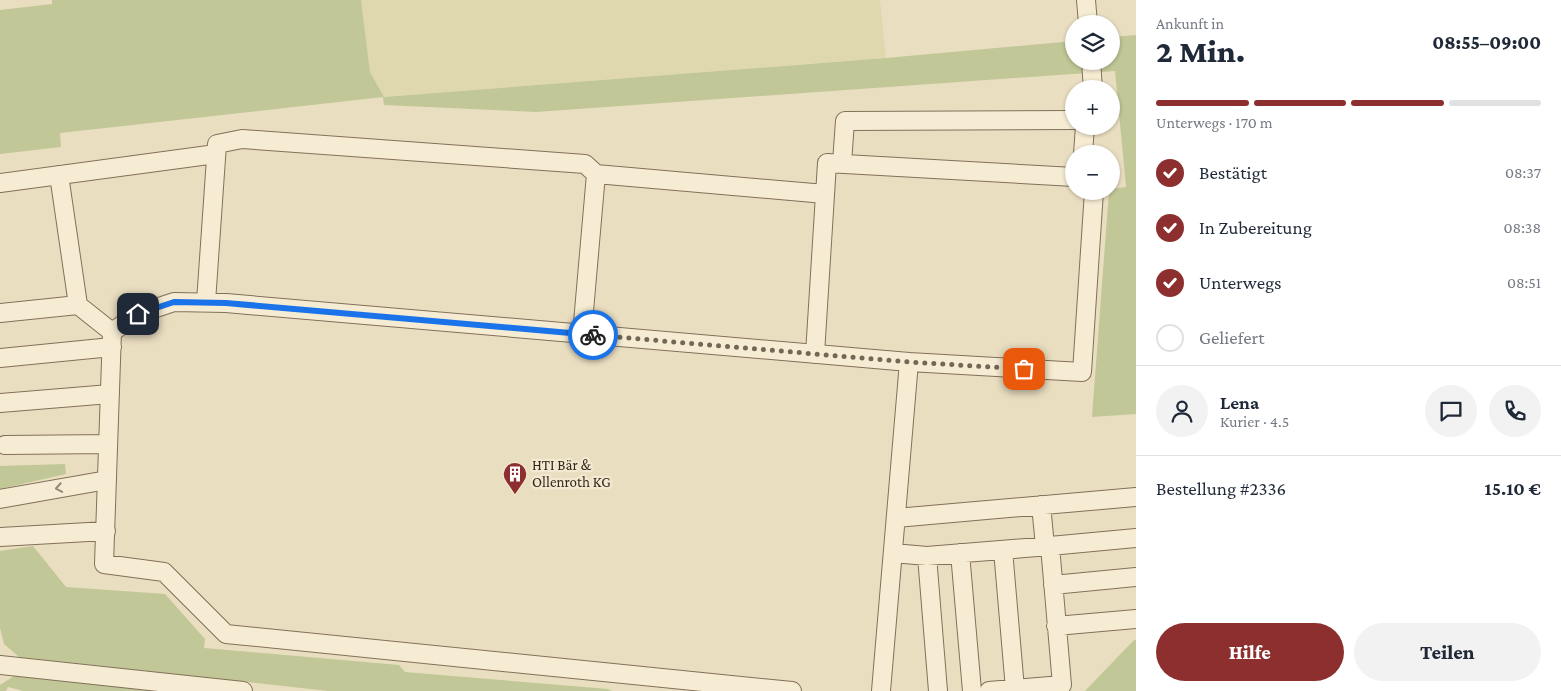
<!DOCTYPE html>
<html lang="de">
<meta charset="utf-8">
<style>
body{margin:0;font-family:"Crimson Pro",serif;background:#f2f2f3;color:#1f2937;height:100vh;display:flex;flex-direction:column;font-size:19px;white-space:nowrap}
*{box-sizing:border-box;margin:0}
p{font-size:16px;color:#747a83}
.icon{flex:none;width:28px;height:28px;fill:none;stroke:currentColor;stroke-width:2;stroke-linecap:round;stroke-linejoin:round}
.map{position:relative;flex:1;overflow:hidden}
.details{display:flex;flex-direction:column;background:#fff;width:425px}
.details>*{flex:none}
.tools{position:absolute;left:1065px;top:15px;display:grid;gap:10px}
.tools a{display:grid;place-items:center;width:55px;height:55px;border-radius:50%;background:#fff;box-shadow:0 1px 4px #0004;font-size:25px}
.pin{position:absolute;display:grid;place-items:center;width:42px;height:42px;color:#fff;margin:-21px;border-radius:10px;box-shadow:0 2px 8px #0006}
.courier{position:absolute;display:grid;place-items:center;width:50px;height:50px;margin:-25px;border:4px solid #1a73e8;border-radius:50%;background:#fff;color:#222;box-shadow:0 1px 6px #0007}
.overview em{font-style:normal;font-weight:800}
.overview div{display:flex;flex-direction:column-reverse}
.overview{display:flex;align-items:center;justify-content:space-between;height:85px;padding:0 20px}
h1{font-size:32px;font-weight:800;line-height:38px}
.bar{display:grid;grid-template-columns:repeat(4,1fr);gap:8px 5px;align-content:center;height:60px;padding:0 20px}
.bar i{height:6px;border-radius:4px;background:#e0e1e3}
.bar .selected{background:#8d2f2e}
.bar p{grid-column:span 4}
.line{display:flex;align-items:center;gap:12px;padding:0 20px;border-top:1px solid #e0e1e3}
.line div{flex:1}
.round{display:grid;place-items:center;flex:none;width:52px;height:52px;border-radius:26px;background:#f2f2f3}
ol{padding:0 20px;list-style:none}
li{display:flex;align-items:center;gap:15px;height:55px}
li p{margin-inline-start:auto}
li .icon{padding:5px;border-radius:50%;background:#8d2f2e;color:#fff;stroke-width:4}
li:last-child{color:#747a83}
li i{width:28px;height:28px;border:2px solid #e0e1e3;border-radius:50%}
.cta{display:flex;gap:10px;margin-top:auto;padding:10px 20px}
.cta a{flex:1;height:58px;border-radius:30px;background:#8d2f2e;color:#fff;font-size:20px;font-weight:800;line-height:58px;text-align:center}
.cta a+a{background:#f2f2f3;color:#1f2937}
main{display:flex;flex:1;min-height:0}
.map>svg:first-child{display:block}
.farmland{fill:#dfd8af}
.green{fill:#c1c796}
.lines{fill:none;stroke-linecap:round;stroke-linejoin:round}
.minor-casing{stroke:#82705a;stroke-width:20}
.minor{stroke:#f6ecd3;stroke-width:18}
.oneway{stroke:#948a78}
.done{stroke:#736856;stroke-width:5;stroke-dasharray:0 9}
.route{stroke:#1a73e8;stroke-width:6}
.labels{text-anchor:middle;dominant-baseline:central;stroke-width:4.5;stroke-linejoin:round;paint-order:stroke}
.poi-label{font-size:15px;fill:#33281d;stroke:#f2e9d0;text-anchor:start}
</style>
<main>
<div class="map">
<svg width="1136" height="691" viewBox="0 0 1136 691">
<rect width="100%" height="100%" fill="#eadec1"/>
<!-- farmland -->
<path class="farmland" d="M361,0H880L886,58L383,97L370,72Z"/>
<!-- green -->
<path class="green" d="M52,0H361L370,72L384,97L886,58L1074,41V61H1111V37L1136,35V414L1092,417L1109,191H1111V189L1126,187L1115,71L536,112L384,105L383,97L60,133L61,147L0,154V10L52,4Z
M65,464L66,474L0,489V466Z
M33,546L66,587L165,594L205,639L204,648L399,665L405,672L608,689L612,691H328L19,657L4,644L0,628V551Z
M1134,640H1136V691H1085Z
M25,675L174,691H23L8,687L6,691H0V685L14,676Z"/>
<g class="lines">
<!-- minor casing -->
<g class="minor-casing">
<path id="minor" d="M1086,0L1088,24
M1091,61L1093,89
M1083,154L1085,126
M842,163L845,121L1074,120
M596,174L825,194
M59,175L78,305L112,332
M0,183L216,154
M206,302L217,144L242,139L585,164L596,174L582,334
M0,313L78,305
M815,354L827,163L1074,177
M0,358L112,347
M909,362L1082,372L1094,191
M0,403L110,394
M5,445L108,444
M0,499L107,480
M1041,505L1045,546
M896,518L1136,497
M0,537L106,531
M1050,546L1136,538
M1003,550L1015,689
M893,553L927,556L1050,546L1062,685L989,691
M960,553L972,691
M927,556L938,691
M1053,585L1136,577
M1056,626L1136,619
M0,665L243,691
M792,691L226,634L164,572L104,564L112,332L138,314L174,302L226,303L909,362L881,691"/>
</g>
<!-- minor -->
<use href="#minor" class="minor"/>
</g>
<!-- one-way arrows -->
<defs><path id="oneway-chevron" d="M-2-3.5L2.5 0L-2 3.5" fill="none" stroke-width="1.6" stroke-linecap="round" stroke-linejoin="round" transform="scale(1.25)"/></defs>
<use class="oneway" href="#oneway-chevron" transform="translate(59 488) rotate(170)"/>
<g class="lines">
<!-- done -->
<path class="done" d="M593,335L909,362L1024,369"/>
<!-- route -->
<path class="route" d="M138,314L174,302L226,303L593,335"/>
</g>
<!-- icons -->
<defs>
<g id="building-pin" transform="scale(1.25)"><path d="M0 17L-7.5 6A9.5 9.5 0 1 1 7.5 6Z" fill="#8d2f2e" stroke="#f2e9d0"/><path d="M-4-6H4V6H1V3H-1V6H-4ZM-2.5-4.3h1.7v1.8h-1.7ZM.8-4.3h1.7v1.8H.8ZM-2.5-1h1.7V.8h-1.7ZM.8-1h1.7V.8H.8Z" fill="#fff"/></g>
</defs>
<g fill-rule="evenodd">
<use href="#building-pin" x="515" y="474"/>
</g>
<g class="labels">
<!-- poi labels -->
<g class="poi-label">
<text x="532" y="465">HTI Bär &amp;<tspan x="532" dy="17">Ollenroth KG</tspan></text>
</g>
</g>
</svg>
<div class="tools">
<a><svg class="icon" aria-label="layers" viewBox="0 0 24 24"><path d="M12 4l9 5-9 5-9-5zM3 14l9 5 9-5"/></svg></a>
<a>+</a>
<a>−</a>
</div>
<div class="pin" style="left:1024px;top:369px;background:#ea580c"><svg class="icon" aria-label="bag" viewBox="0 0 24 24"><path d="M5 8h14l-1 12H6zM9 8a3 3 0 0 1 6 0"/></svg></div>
<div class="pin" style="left:138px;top:314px;background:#1f2937"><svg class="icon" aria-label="home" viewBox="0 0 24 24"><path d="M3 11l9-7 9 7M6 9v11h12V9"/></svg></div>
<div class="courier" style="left:593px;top:335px"><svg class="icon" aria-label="bike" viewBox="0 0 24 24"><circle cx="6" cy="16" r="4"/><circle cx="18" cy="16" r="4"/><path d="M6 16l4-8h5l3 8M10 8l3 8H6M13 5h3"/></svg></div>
</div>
<section class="details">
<div class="overview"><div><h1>2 Min.</h1><p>Ankunft in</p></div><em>08:55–09:00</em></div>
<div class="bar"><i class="selected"></i><i class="selected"></i><i class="selected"></i><i></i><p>Unterwegs · 170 m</p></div>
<ol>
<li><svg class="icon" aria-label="check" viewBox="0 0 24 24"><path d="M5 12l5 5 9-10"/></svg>Bestätigt<p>08:37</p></li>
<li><svg class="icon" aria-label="check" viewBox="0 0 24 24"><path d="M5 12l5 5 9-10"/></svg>In Zubereitung<p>08:38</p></li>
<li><svg class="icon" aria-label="check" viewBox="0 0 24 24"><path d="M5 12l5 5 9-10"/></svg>Unterwegs<p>08:51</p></li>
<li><i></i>Geliefert</li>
</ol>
<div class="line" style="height:90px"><a class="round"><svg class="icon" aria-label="person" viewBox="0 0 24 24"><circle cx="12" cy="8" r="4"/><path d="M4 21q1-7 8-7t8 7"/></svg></a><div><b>Lena</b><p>Kurier · 4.5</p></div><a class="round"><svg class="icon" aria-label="chat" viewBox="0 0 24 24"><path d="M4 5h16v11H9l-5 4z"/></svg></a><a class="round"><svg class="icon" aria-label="phone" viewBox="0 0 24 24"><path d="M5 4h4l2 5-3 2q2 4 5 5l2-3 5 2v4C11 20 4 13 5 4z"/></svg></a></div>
<div class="line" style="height:65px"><div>Bestellung #2336</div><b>15.10 €</b></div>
<div class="cta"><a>Hilfe</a><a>Teilen</a></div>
</section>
</main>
